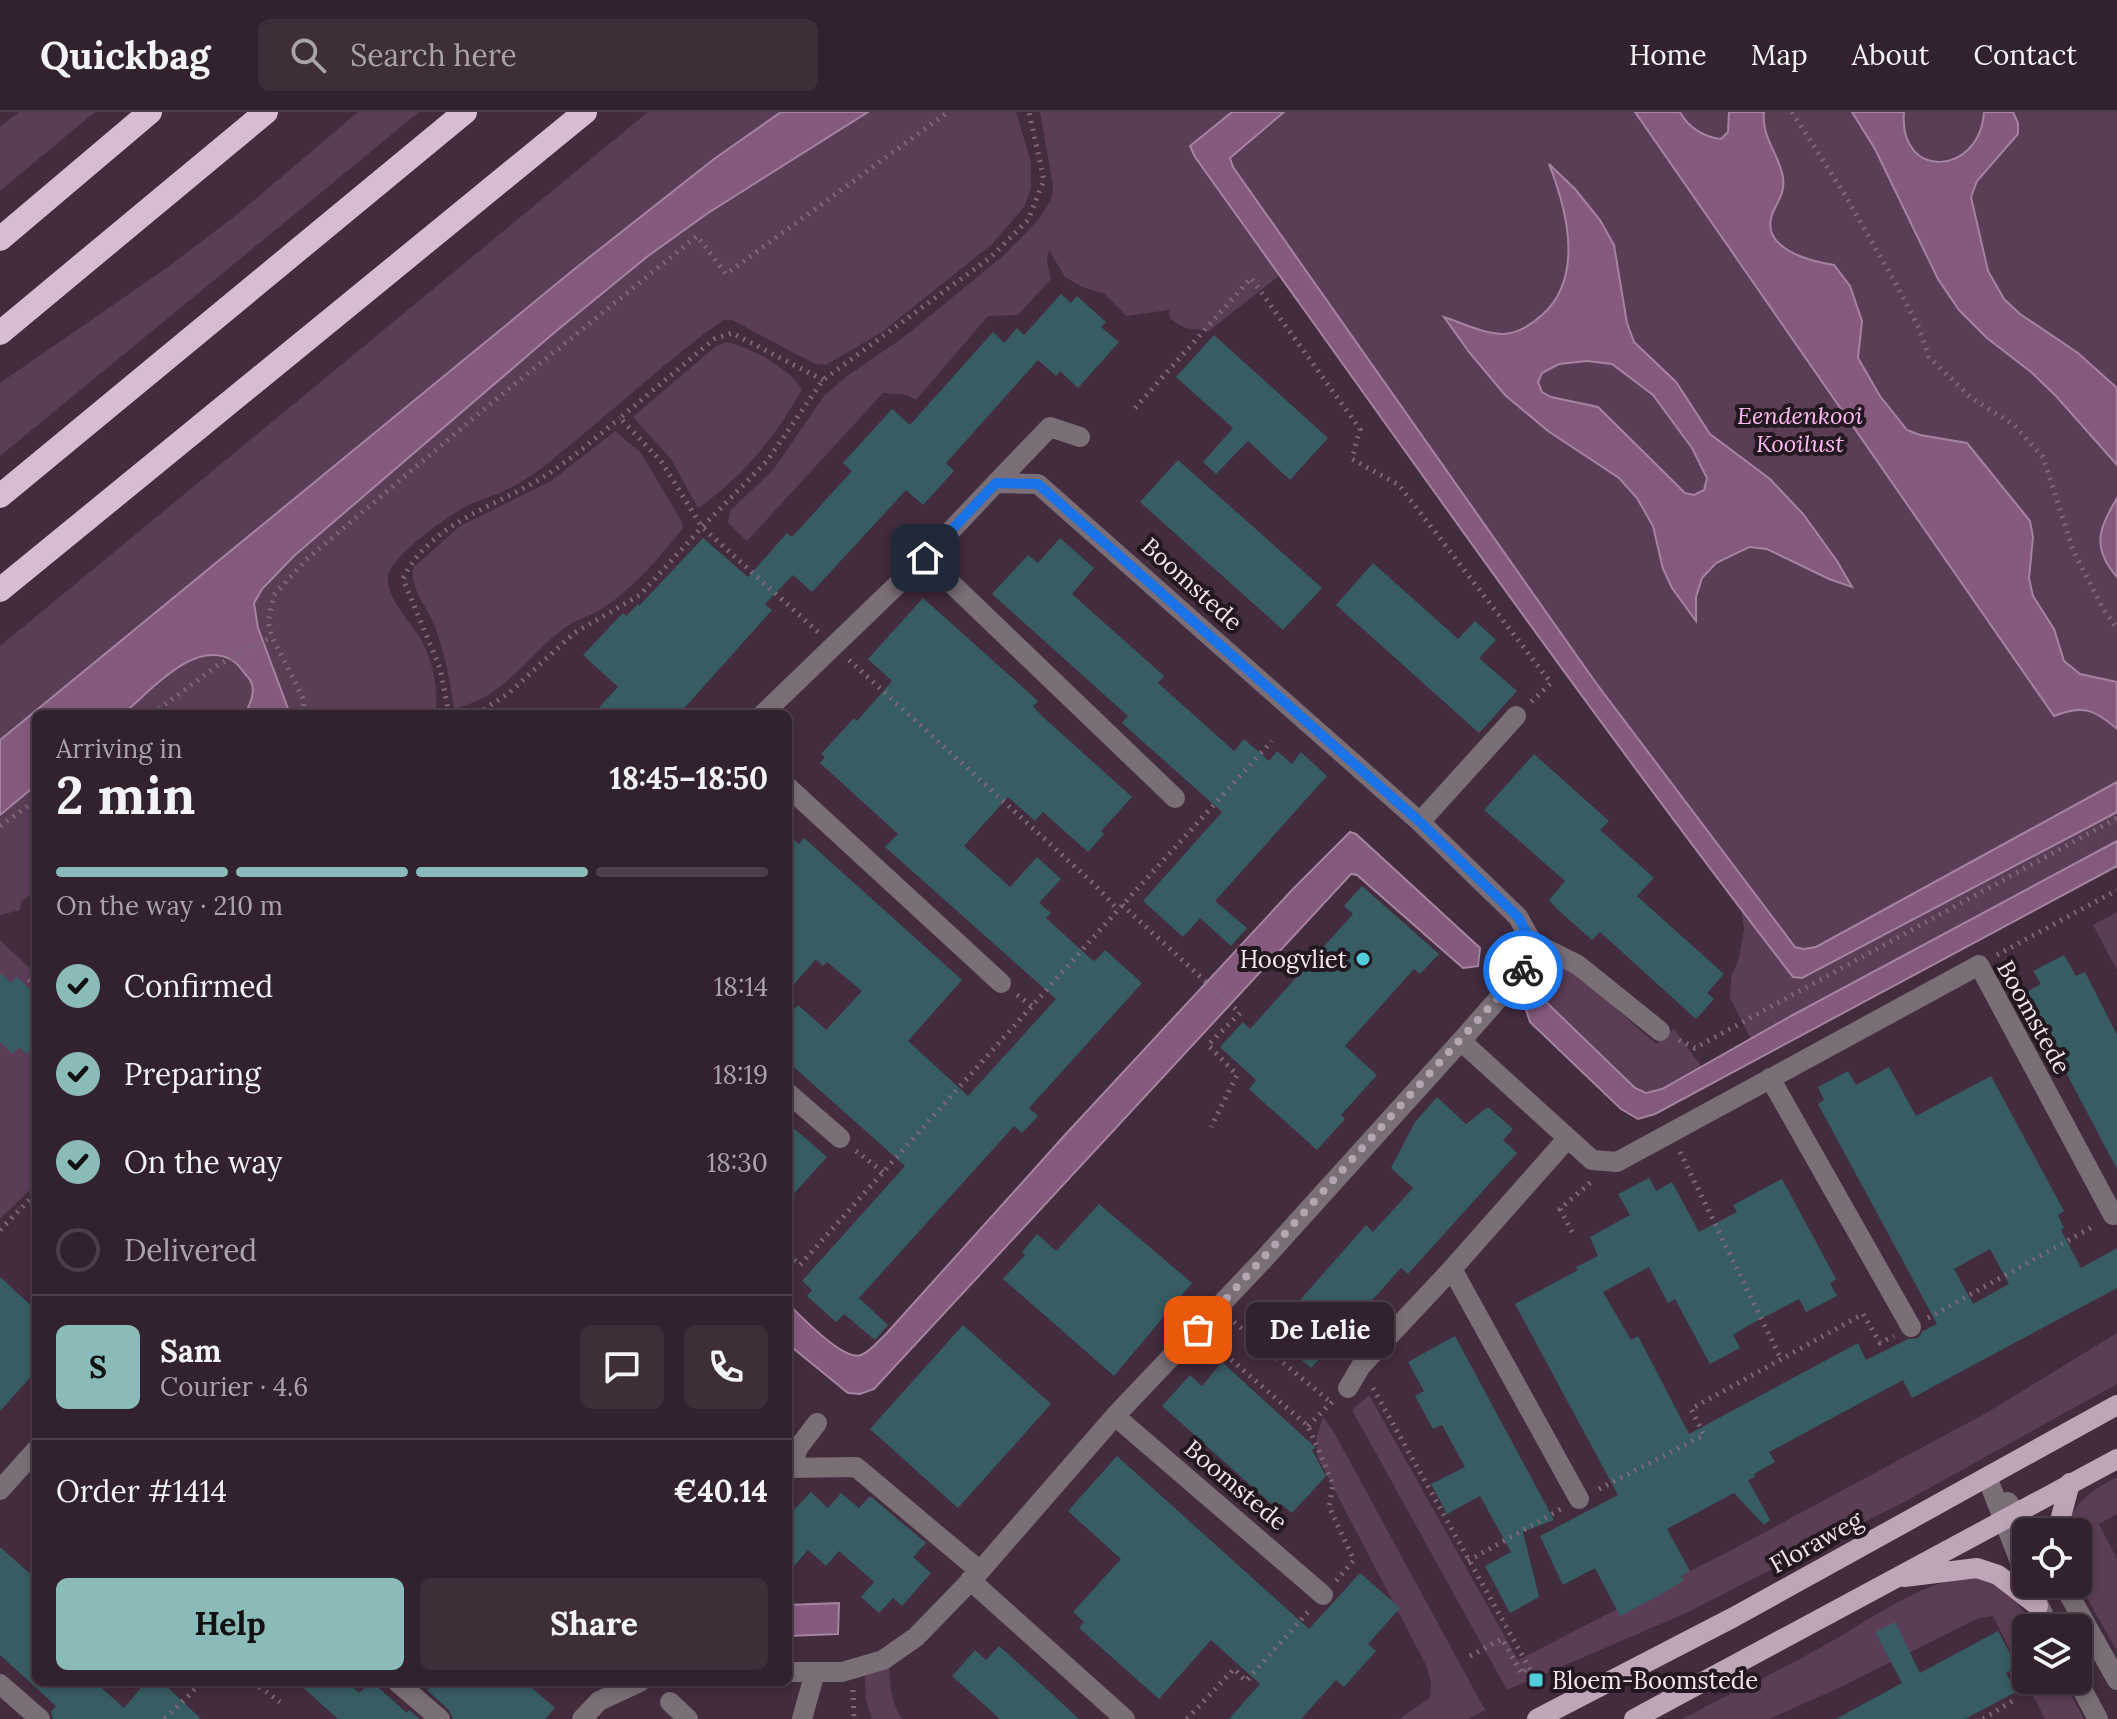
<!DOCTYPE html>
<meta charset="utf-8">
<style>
body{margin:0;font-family:Lora,serif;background:#3d2e3a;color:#f1f3f6;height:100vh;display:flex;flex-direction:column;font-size:30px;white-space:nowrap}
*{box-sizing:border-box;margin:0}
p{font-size:26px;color:#a8a3aa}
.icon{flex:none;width:44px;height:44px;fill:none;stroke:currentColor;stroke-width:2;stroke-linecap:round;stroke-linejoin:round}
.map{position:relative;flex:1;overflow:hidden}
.sheet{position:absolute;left:32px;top:598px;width:760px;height:976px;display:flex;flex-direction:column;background:#32212e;border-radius:12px;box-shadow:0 4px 12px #0003,0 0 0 2px #4d3e4a}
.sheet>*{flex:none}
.controls{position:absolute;left:2012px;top:1406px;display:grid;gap:16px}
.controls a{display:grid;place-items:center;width:80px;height:80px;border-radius:12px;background:#32212e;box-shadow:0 4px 12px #0003,0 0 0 2px #4d3e4a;font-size:40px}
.pin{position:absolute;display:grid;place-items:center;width:68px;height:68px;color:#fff;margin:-34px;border-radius:16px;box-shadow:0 4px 12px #0006}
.courier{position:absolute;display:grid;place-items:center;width:80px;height:80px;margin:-40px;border:6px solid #1a73e8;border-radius:50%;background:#fff;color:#222;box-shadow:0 2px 10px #0007}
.bubble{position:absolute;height:56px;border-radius:12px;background:#32212e;box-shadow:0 4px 12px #0003,0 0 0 2px #4d3e4a;font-size:26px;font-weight:700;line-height:56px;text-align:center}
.head em{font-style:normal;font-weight:700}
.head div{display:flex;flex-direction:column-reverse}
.head{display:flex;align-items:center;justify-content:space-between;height:136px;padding:0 24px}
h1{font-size:52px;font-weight:700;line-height:60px}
.bar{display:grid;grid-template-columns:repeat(4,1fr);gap:12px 8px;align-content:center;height:96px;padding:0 24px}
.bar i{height:10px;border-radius:6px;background:#4d3e4a}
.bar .current{background:#8bbbb9}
.bar p{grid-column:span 4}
.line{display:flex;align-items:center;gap:20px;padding:0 24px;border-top:2px solid #4d3e4a}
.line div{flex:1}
.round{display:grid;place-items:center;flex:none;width:84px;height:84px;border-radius:12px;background:#3d2e3a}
ol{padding:0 24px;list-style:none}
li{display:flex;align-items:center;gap:24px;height:88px}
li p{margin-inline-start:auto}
li .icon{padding:8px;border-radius:50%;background:#8bbbb9;color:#111;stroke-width:4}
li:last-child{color:#a8a3aa}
li i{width:44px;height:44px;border:4px solid #4d3e4a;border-radius:50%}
.action{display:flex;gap:16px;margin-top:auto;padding:16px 24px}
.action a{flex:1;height:92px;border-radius:12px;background:#8bbbb9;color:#111;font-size:32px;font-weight:700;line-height:92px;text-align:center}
.action a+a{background:#3d2e3a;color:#f1f3f6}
header{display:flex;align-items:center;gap:48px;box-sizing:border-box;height:112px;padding:0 40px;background:#32212e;border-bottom:2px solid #4d3e4a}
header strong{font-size:38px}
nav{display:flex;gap:44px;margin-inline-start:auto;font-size:28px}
.search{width:560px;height:72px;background:#3d2e3a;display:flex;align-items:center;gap:20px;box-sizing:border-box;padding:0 28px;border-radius:12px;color:#a8a3aa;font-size:30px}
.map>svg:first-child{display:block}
.green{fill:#5c3d56}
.water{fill:#855a7d;stroke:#a6839f;stroke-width:2;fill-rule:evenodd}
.building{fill:#375d62;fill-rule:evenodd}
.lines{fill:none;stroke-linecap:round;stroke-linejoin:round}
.path{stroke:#7c6878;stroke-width:5;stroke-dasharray:2 6;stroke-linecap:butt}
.minor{stroke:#7a6e77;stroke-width:20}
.major{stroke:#bea6b8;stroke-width:20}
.highway{stroke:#d9bcd2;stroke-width:24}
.done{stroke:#b5a4b1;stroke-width:8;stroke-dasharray:0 14.4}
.route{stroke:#1a73e8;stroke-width:10}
.poi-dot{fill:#52cbda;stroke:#231820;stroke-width:3}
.labels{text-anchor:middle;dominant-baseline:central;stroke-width:8;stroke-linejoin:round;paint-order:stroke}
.park-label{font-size:24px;font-style:italic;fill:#feb9f0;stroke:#231820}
.street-label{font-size:24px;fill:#f3e4ef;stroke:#231820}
.poi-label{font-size:24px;fill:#f3e4ef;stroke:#231820;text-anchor:end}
</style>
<header>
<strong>Quickbag</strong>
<div class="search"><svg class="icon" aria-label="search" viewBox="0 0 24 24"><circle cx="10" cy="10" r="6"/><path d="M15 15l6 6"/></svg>Search here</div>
<nav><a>Home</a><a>Map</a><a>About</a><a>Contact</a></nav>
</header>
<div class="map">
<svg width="2117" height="1607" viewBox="0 0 2117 1607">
<rect width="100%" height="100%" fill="#422c3e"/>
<!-- green -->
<path class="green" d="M19,0H95L0,79V15Z
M358,0H419L0,344V271L168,155L239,101Z
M648,0H781L714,47L577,155L0,628V534Z
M868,0H1016L1031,50V77L1024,95L992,132L882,220L826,253L815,252L732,208H723C673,244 628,285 581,324C559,342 537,362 512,375C498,383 482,387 467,394C448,404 388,445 388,467C388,489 413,512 423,531C434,554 438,577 436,602H290L258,516L254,491L262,477L295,443L555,220L648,144L708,101Z
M1040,0H2117V743L1821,889L1751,927L1730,886L1731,866L1739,846L1744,817L1741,797L1793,865L1195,45L1280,163L1209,219L1185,216L1170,207L1169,198L1126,204L1105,182L1082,175L1065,165L1049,138L1047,149L1051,167L1018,203L988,204L916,288L907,283L883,281L747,429L728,411L730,399L773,358L824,284L847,264L904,225L1003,144L1038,108L1051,88L1053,74Z
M727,230C753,237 786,254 802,277C777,323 742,366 698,396L671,347L633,305L716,234Z
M615,319L641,341L682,410L683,416C658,447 634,476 600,498C588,505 573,509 562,518C521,549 508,583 454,597C450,569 445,542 435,515C428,495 410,478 413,456L460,414L551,369Z
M210,542L232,549L252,568L253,585L245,602H123L188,547Z
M36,673V778L21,790L20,798L0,803V703Z
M2117,800V858L2093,813Z
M0,828L36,862V1072L0,1107Z
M1567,854L1656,932L1674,917L1702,955C1682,966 1658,987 1635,976L1543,887L1555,856Z
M2117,1221V1272L1904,1390L1686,1501L1507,1578L1352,1298L1369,1283L1518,1548L1739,1434L1988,1300Z
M1323,1305L1335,1322L1485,1598L1468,1607H1399L1430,1586L1431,1571L1427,1555L1318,1346L1316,1327Z
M2117,1365V1402L2099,1412L2117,1447V1539L2078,1470V1420H2067C2070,1392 2095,1376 2117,1365Z
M1969,1464C2007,1471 2014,1486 2035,1516H2026V1568H2063L2084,1607H2045L1993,1504L1979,1506L1843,1574L1769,1607H1682C1728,1583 1775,1561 1820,1536C1869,1509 1912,1474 1969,1464Z
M889,1554C890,1574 891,1590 902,1607H872L866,1588L865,1564Z"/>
<!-- water -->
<path class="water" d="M781,0H868L708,101L648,144L555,220L295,443L262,477L254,491L258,516L290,602H245C252,589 258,574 246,563C242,558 238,552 233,549C195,525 150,580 123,602H36V673L0,703V628L577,155L714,47Z
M1232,0H1284L1230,46L1233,55L1596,571L1795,835L1803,837L1816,835L2117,670V700L1802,866L1793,865C1586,597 1392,320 1195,45L1190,34Z
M1635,0H1680C1688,15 1703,25 1721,27L1728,20L1729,0H1764C1761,25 1779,42 1783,65C1785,81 1779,87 1773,100C1758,136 1809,149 1834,153L1850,174L1862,209L1858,246L1880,284L1907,318L1920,323L1967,331L2030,409L2033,425L2029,466L2033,484L2054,517L2064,549L2080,562L2117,570V617C2094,597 2083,593 2054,604Z
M1852,0H1904C1898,69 1980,64 1984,0H2013L2018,11V22L1977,69L1971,85L1988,159L2004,187L2020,202L2078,241L2117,276V353L2056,284L2031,260L1987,226L1959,198L1938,167L1875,37Z
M1549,52L1575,77L1600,108L1614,133L1627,211L1634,230L1676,270L1710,322L1770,367L1803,402L1837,449L1852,475L1829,467L1767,437L1749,435L1716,451L1702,466L1696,485V509L1672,476L1663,457L1653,414L1637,386L1619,366L1548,319L1505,283L1469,240L1444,205C1462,211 1484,222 1504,222C1518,221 1532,212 1542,203C1585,165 1567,98 1549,52ZM1587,249L1612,252L1653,283L1692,336L1707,366L1704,378L1694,383L1685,381L1598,295L1551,285L1542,280L1538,270L1542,261L1559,252Z
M2117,386V465C2091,435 2099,417 2117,386Z
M1350,720L1356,722L1480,836L1478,854L1463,856L1357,763L1351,762L874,1277L860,1282L848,1281L788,1232V1192C801,1204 844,1250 861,1243C870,1240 879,1228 886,1222L1064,1024L1293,777Z
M2117,729V754L1655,1002L1638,1007L1621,997L1530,910L1523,889L1543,887L1635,976L1646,981L1662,977L1791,904Z
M839,1491L838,1522L788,1524V1493Z"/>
<!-- building -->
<path class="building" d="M1061,182L1071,191L1077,184L1106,210L1101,215L1119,230L1078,276L1060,259L1056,264L1038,248L946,351L954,359L923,393L906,378L812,480L793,463L765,492L772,498L679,602H593L618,575L583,543L623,501L626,504L638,492L639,494L703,426L748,465L787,421L792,425L852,359L843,351L892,297L910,313L993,220L1004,231L1017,216L1024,223Z
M1214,223L1328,326L1290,368L1248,329L1216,362L1203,350L1233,316L1176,265Z
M1178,348L1322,476L1283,518L1140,390Z
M1060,426L1094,456L1072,482L1164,564L1158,571L1234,639L1244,627L1269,649L1277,639L1292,652L1301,640L1327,664L1215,789L1247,816L1231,834L1200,806L1183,825L1143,789L1222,700L1122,611L1128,604L992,482L1028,443L1038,451Z
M1373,451L1458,527L1475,509L1496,528L1479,546L1517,579L1479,621L1336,493Z
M923,486L1038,589L1033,594L1043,605L1132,685L1101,719L1104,722L1088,740L1043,700L1035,709L1008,685L964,734L1010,775L1037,745L1061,767L1039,791L1051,801L1046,806L1091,847L1095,849L1105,838L1142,871L1029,996L1038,1004L1022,1021L1014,1014L859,1186L888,1213L875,1228L844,1202L836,1210L807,1184L812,1178L802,1169L905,1054L788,950V904L798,893L826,918L862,879L827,850L823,854L816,847L788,879V722L799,732L804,726L962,868L908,929L968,984L1056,887L885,735L898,722L820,651L825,645L821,642L854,606L857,609L892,569L868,547Z
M1534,642L1609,709L1600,718L1654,766L1637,784L1724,862L1707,881L1714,887L1696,907L1600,820L1592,828L1557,797L1549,788L1565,769L1484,698Z
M1362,774L1439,842L1420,862L1414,857L1345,934L1377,963L1341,1003L1345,1007L1317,1038L1249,977L1256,968L1220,935L1243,910L1250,917L1353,802L1344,794Z
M2064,843L2076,864L2085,860L2117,923V1057L2024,881L2041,872L2033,859Z
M0,861L11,871L17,865L36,883V931L27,942L19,935L13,942L0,930Z
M1889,955L1916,1004L1991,964L2064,1099L2058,1103L2064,1116L2061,1118L2081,1156L2117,1136V1176L1912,1286L1903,1268L1769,1340L1775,1350L1754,1362L1755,1365L1748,1368L1770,1408L1764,1413L1734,1381L1667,1417L1690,1459L1681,1464L1683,1469L1660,1483L1620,1504L1595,1456L1563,1473L1540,1424L1618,1383L1515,1192L1578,1158L1576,1155L1598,1144L1590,1125L1630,1103L1618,1082L1649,1066L1656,1079L1672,1070L1699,1120L1737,1100L1733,1093L1782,1067L1836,1167L1830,1171L1837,1184L1806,1200L1799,1187L1749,1213L1733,1223L1740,1236L1710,1252L1675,1187L1668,1191L1649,1155L1603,1180L1631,1228L1638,1224L1689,1322L1858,1231L1866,1248L1908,1227L1918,1226L1923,1219L1937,1212L1818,992L1824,988L1818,975L1848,959L1856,973ZM1990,1137L2009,1172L1973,1192L1954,1157Z
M1437,985L1466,1012L1488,995L1513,1017L1503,1028L1517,1041L1408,1162L1401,1156L1311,1256L1271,1221L1366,1113L1373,1120L1413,1076L1391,1056L1415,1010Z
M788,1011L827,1045L788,1088Z
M1099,1092L1192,1171L1114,1264L1003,1167L1025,1143L1022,1140L1037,1122L1056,1139Z
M0,1165L36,1198V1259L0,1299Z
M963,1213L1051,1292L958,1396L870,1317Z
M1455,1224L1554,1408L1523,1420L1539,1485L1510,1501L1485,1454L1511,1440L1480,1384L1447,1402L1431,1372L1465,1355L1442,1313L1433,1317L1415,1284L1424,1279L1408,1250Z
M1222,1250L1316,1336L1312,1338L1326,1364L1292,1401L1281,1392L1277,1397L1162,1294L1190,1263L1202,1274Z
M1117,1344L1309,1517L1360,1461L1400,1496L1368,1532L1376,1539L1344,1575L1336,1568L1301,1607H1229L1260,1572L1211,1528L1159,1587L1079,1516L1084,1510L1073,1500L1121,1447L1068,1399Z
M811,1380L828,1396L841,1381L859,1396L870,1384L926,1431L913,1445L931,1461L902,1494L893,1486L879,1501L861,1485L874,1470L839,1439L826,1454L808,1438L788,1461V1404Z
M0,1435L36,1467V1570H95L124,1596L146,1570H162L201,1607H53L51,1600L56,1594L0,1543Z
M1895,1510L1920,1561L1998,1519L2017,1555L2006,1561L2016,1580L1965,1607H1836L1902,1571L1875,1520Z
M999,1534L1038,1569L1079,1607H1000L952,1564L975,1538L986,1548Z
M297,1570H347L359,1581L372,1570L407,1601L409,1598L420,1607H338Z
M434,1570H525L555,1596L545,1607H453L448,1597L427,1578Z"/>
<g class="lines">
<!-- path -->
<path class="path" d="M1792,0L1845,83L1896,172L1919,216L1929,245L1970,285L2014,313L2043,345L2073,438L2103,497L2117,516
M1135,296L1251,166L1360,317L1352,347L1399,373L1551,571L1531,590
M818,520L702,415L661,349L620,306L714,227L732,221L823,268
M849,548L1096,774L1118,798
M152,602L218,553L272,525
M303,602L304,588L272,525L268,510L274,483L307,447L489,293L697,124L726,162L948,0
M449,602L440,556L403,467C431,408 501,394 551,360C575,344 598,324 620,306
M477,602L509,581L574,521L640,483L702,415L767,349L823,268L991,145L1028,108L1044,68L1029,0
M0,714L36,688
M1122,793L1240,901L1208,933L1237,963L1211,1015
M1997,843L2117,778
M28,868L36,875
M1017,883L1032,894
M1679,928L1695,936L2117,706
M856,1039L883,1060
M1680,1040L1781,1247
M0,1118L36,1081
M1572,1120L1560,1097L1591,1070
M788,1143L800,1153L1118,798L1272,629
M1928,1206L2094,1114
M1234,1210L1328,1288
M1213,1232L1308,1314L1333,1372L1329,1395L1354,1448L1336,1469
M1373,1276L1536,1568
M1308,1314L1332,1290
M1599,1377L1704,1323L1691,1297L1863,1202L1880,1231L1894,1224
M1468,1449L1561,1397
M1470,1544L1502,1527L1522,1562L1528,1555
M253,1570L280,1590
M853,1578L854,1607
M165,1607L202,1570
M1187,1607L1234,1557L1246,1569L1308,1500
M1983,1607L2017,1586"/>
<!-- minor -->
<path class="minor" d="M996,371L1050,315L1080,325
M925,446L1175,686
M763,602L925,446L996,371L1038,372L1420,710L1518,805L1532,830L1526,855L1469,920L1263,1148L1115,1304L980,1459L916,1525L883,1548L842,1560H788
M788,675L1001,871
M1420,710L1516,604
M1532,830L1578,853L1660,919
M1461,929L1592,1048L1617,1050L1979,853L2113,1103
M1770,966L1911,1215
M788,981L840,1026
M1452,1157L1579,1387
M1348,1276L1361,1254L1452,1157L1568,1026
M1115,1304L1323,1483
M788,1356L856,1355L980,1459
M792,1356L798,1336L817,1311
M1987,1365L2026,1465
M0,1378L36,1338
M2008,1390L2029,1420
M970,1468L1125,1607
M2063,1472L2117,1568
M2032,1479L2050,1516
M2077,1568L2098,1607
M397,1570L440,1607
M0,1572L40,1607
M670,1590L688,1607
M582,1607L599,1589L640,1570
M802,1607L815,1560"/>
<!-- major -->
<path class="major" d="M2057,1420L2070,1371
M1904,1465L1977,1456L1998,1463L2038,1494
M1537,1607L1734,1505L2117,1293
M1634,1607L2117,1347"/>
<!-- highway -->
<path class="highway" d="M0,127L150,0
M0,221L266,0
M0,384L465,0
M0,478L585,0"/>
</g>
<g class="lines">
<!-- done -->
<path class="done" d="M1198,1218L1523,858"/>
<!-- route -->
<path class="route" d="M925,446L996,371L1038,372L1420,710L1518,805L1532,830L1523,858"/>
</g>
<!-- markers -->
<g class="poi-dot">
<circle cx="1363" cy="847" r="8"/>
<rect x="1528" y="1560" width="16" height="16" rx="4"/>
</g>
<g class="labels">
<!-- park labels -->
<g class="park-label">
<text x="1800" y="303">Eendenkooi<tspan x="1800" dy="28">Kooilust</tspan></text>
</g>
<!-- street labels -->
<g class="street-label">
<text transform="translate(1192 472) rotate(42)">Boomstede</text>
<text transform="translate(2034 905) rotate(61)">Boomstede</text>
<text transform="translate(1236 1373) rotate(40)">Boomstede</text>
<text transform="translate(1816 1430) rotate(-29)">Floraweg</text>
</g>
<!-- poi labels -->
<g class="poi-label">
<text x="1347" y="847">Hoogvliet</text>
<text x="1552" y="1568" text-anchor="start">Bloem-Boomstede</text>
</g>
</g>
</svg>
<div class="controls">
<a><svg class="icon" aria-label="locate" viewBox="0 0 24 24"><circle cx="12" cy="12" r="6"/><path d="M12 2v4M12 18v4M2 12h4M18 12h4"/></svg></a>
<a><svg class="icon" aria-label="layers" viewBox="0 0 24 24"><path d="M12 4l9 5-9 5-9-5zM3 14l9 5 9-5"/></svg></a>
</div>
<div class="pin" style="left:1198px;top:1218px;background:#ea580c"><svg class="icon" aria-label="bag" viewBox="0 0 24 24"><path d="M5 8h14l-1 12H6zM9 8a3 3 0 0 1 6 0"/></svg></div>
<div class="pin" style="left:925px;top:446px;background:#1f2937"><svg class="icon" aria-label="home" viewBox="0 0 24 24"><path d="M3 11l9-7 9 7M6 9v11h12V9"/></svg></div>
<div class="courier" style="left:1523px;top:858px"><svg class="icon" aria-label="bike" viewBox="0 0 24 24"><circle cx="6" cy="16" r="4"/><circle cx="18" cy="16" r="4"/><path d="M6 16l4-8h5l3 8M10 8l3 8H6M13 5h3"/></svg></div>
<div class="bubble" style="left:1246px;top:1190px;width:148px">De Lelie</div>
<section class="sheet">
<div class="head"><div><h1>2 min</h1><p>Arriving in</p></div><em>18:45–18:50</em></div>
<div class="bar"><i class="current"></i><i class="current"></i><i class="current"></i><i></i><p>On the way · 210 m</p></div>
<ol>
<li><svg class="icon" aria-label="check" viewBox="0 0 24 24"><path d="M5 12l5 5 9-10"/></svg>Confirmed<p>18:14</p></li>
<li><svg class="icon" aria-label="check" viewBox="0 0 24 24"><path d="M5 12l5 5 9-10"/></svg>Preparing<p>18:19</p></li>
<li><svg class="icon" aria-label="check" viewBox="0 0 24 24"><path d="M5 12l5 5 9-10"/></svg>On the way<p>18:30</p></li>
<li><i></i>Delivered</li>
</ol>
<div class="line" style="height:144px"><b class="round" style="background:#8bbbb9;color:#111">S</b><div><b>Sam</b><p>Courier · 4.6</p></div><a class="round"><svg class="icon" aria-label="chat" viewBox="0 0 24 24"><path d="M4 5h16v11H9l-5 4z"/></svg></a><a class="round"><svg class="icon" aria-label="phone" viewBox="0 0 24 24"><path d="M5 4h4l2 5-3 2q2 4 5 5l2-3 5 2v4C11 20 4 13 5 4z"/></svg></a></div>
<div class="line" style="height:104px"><div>Order #1414</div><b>€40.14</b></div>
<div class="action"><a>Help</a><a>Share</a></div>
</section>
</div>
